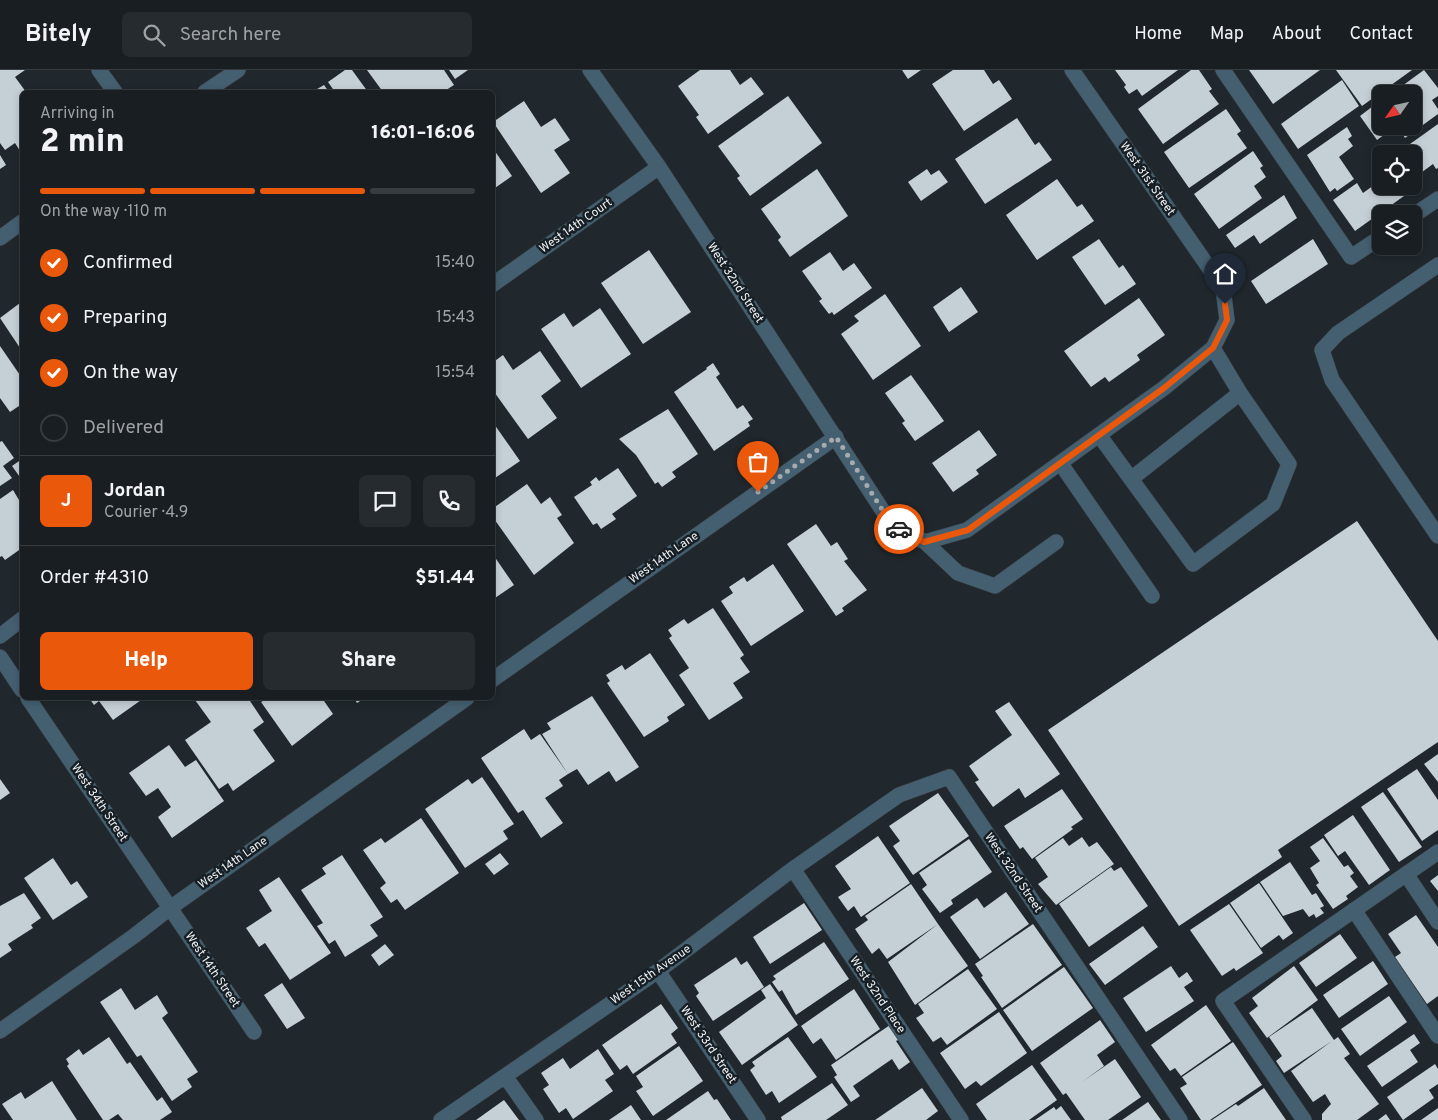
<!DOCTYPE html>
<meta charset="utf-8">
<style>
body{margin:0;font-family:Overpass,sans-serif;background:#252b2f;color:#f1f3f6;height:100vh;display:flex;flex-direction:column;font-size:19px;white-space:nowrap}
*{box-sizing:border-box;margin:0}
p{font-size:16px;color:#9fa2a5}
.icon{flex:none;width:28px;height:28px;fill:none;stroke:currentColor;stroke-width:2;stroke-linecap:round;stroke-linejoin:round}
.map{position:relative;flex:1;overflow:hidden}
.panel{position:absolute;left:20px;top:20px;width:475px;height:610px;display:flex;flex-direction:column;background:#181e22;border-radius:8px;box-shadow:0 2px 8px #0003,0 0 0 1px #363c40}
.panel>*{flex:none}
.needle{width:32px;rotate:236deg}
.fabs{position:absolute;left:1372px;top:15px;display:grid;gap:10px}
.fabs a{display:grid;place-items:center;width:50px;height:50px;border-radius:8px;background:#181e22;box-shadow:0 2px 8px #0003,0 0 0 1px #363c40;font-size:25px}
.pin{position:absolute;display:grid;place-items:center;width:42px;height:42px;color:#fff;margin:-51px -21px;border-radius:50% 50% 50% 0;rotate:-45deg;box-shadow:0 0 5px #0007}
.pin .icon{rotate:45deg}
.courier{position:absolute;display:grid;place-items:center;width:50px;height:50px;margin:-25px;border:4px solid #ea580c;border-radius:50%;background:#fff;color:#222;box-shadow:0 1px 6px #0007}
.head em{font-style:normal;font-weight:800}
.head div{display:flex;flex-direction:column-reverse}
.head{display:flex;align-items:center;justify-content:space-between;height:85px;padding:0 20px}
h1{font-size:32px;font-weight:800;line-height:38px}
.bar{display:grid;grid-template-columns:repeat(4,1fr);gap:8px 5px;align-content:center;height:60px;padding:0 20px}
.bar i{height:6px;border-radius:4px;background:#363c40}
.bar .active{background:#ea580c}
.bar p{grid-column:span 4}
.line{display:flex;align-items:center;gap:12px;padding:0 20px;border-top:1px solid #363c40}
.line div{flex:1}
.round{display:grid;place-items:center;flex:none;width:52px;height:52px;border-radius:8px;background:#252b2f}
ol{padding:0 20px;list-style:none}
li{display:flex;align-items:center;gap:15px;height:55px}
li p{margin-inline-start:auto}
li .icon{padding:5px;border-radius:50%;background:#ea580c;color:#fff;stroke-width:4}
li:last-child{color:#9fa2a5}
li i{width:28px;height:28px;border:2px solid #363c40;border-radius:50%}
.action{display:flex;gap:10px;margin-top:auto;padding:10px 20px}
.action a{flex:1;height:58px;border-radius:8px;background:#ea580c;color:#fff;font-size:20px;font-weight:800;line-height:58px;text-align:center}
.action a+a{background:#252b2f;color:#f1f3f6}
header{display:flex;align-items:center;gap:30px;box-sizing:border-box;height:70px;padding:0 25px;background:#181e22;border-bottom:1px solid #363c40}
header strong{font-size:24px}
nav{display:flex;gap:28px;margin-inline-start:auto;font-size:18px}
.search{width:350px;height:45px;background:#252b2f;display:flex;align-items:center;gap:12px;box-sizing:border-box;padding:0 18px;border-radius:8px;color:#9fa2a5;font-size:19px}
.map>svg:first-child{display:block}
.building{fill:#c5cfd6}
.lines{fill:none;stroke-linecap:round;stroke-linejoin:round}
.lane-casing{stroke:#3d4449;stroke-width:16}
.street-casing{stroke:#3d4449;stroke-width:16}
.lane{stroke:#445f70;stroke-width:15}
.street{stroke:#445f70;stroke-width:15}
.done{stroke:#a5abaf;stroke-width:5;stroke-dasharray:0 9}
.route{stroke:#ea580c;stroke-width:6}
.labels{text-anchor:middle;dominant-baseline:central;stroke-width:5;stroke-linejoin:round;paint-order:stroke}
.street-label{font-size:12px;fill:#ecf1f5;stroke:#171f24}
</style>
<header>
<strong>Bitely</strong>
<div class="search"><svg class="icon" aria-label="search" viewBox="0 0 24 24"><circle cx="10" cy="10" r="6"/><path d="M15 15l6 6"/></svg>Search here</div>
<nav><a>Home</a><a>Map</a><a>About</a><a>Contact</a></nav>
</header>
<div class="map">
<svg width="1438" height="1050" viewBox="0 0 1438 1050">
<rect width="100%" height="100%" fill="#20282d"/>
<!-- building -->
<path class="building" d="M0,0H25L15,7L26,22H22V84L15,73L5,80L0,73Z
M345,0H352L368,22H335L328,12Z
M367,0H444L454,15L443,22H383Z
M449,0H468L455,9Z
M700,0H730L740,15L751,7L764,24L708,64L696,47L699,45L678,16Z
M902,0H921L908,9Z
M953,0H984L993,14L999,10L1012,29L964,61L932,14Z
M1115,0H1178L1142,26L1137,19L1129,24L1124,17L1126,15Z
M1191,0H1199L1212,19L1209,21L1219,34L1163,74L1138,39Z
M1249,0H1320L1273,34Z
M1336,0H1412L1362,36Z
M1424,0L1438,18V26L1432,30L1438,39V44L1405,68L1397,56H1414V24H1391Z
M1342,10L1359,36L1298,79L1281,54Z
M324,15L329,22H312Z
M788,26L822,73L750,126L737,108L740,106L718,76Z
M1381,30V56H1396L1377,70L1360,46Z
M524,31L541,57L555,48L570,70L554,80L570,103L541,123L493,52Z
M1226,39L1241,61L1237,64L1247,78L1189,118L1164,82Z
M1017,48L1035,75L1039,72L1052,90L985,134L955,89Z
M1438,54V98L1436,99L1433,94L1414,108V84H1396Z
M1347,57L1352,66L1348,69L1353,76L1339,87L1354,109L1337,121L1335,118L1330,122L1307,85Z
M492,77L512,106L492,120Z
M1253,81L1263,96L1260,98L1266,107L1254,116L1262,128L1219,159L1194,124Z
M0,85L6,95L0,99Z
M817,99L848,146L790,187L778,170L781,167L761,139Z
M927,99L931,105L939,100L948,112L921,131L908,112Z
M1057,109L1077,137L1082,134L1094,151L1037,190L1006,145Z
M1381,110V116H1397L1404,126L1355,161L1333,130L1357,113L1363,123Z
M1284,125L1297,148L1260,174L1254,165L1235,178L1226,165Z
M1099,169L1119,198L1123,195L1136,214L1105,235L1072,187Z
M1313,169L1328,194L1266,234L1251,211Z
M649,180L691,242L643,274L601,213Z
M830,182L843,201L854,193L872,218L834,245L832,242L829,244L819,231L822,229L802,201Z
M961,217L978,242L949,262L933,237Z
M885,224L921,276L873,310L841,264L859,251L854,246Z
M1139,228L1165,265L1137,285L1140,290L1109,312L1105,307L1091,317L1064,281Z
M20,233L22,236V281L0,248Z
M600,238L631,284L581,318L541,259L564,243L573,257Z
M0,276L22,308V334L10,342L0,328Z
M540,281L561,311L541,326L557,348L528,369L492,319V293L503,285L513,300Z
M713,293L720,304L716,307L737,339L743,335L753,349L748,352L750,356L714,381L674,322L707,299L706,298Z
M911,305L944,351L915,371L902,353L905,351L885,323Z
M668,339L698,384L672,402L676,407L662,417L658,412L655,414L636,385L619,369Z
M492,351L520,391L492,410Z
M979,360L997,385L976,400L979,404L953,422L932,393Z
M2,371L14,388L3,396L12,408L0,416V372Z
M22,389V410L12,396Z
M618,398L637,426L612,444L616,449L601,459L597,453L593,455L574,427L592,415L590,412L596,407L599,411Z
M527,414L541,434L550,427L562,445L557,448L574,473L534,505L492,446V439Z
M13,420L22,435V478L5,490L2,486L0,487V429Z
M1357,451L1438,571V672L1278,780L1282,787L1179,856L1048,660Z
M816,454L831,476L837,472L848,489L844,491L867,520L842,538L844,541L836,546L787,474Z
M492,483L514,515L492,530Z
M773,494L804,541L751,576L721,531L733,523L729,517L744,507L747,512Z
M713,538L744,585L740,588L750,602L733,613L743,628L709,650L679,605L689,598L669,568L672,566L668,560L684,549L688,554Z
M650,583L685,635L667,647L669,651L644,667L607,613L610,611L606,605L622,595L625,600Z
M592,626L639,697L616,712L609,701L588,715L577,699L568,704L542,664L551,659L547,653Z
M89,628H144L113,650L99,631L94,635Z
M198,628H248L264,652L253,660L275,691L233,721L228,713L219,719L185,670L211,652L195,630Z
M261,628H322L333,644L292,676L261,632L263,631Z
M354,628H365L357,633Z
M1009,632L1060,704L1025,728L1019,718L993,737L975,712L979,710L969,696L1012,665L995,641Z
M524,659L531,670L540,664L568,704L559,710L563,716L545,728L563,753L541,768L523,740L518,743L481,688Z
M169,675L185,697L196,690L224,731L172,768L158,747L171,737L158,718L146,726L129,703Z
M1438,684V712L1424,694Z
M1417,699L1438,730V760L1422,771L1387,719Z
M482,707L514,754L503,761L508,769L465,798L425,739L468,709L472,714Z
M0,709L10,723L0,730Z
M1062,719L1083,749L1071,757L1073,759L1032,789L1023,777L1020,779L1004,756Z
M1383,722L1422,777L1399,792L1361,737Z
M938,723L969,766L913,805L893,776L900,771L889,756Z
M1353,745L1390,800L1369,815L1345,781L1338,786L1324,765Z
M421,748L459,803L405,840L397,829L391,833L380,818L386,813L363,780L381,768L385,773Z
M878,766L910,813L861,847L854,836L848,841L838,827L851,819L835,796Z
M1082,767L1089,777L1097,772L1114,794L1056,835L1038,814L1048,807L1035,788L1063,768L1069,776Z
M1323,768L1344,797L1348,795L1354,803L1350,806L1358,817L1346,826L1348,829L1333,839L1316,815L1319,813L1310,798L1320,791L1310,777Z
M969,769L992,802L951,830L953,834L940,843L922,819L927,815L919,803Z
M500,783L509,794L494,805L485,794Z
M342,785L383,847L370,855L378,866L345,887L335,870L329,874L317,856L323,853L301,820L326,804L322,798Z
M53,788L71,815L77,811L88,827L53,850L24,808Z
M1290,792L1312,825L1316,823L1324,836L1320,838L1324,843L1316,848L1314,844L1309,847L1303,839L1283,846L1260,812Z
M1111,797L1114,801L1121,797L1148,836L1089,877L1059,834Z
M1438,805V821L1430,811Z
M279,807L331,883L290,910L265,873L259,877L246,858L272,841L259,820Z
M1259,813L1293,863L1283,870L1279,865L1261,878L1230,833Z
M911,814L938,854L887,889L879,878L872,884L855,859L868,850L865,846Z
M1006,822L1029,854L980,889L950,847L977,828L984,838Z
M24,823L41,848L31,855L33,858L8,874L12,880L0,888V836Z
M804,833L822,860L770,894L753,867Z
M1229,834L1263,883L1236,901L1234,898L1222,906L1190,860Z
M1416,845L1438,877V926L1427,934L1395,887L1401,883L1388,864Z
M938,854L968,896L915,935L888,892Z
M1033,854L1062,895L1002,938L981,907L983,906L975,894Z
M1143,856L1158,877L1105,915L1089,894Z
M1340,864L1357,888L1316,917L1299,893Z
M824,872L849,909L796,945L782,920L779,922L772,912L776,909L773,906Z
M385,874L394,885L379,896L371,885Z
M736,887L741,895L747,891L764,917L713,951L696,926L699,923L694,915Z
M1373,891L1388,914L1339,948L1323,925Z
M1171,896L1179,908L1187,902L1193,911L1184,917L1194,931L1146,962L1123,928Z
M1294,896L1318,930L1267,968L1249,943L1258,936L1252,928Z
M1064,897L1093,938L1032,981L1003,940Z
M968,899L997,939L947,975L941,967L933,972L916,948L924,943L918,934Z
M282,913L305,948L287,959L264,925Z
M770,914L798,955L742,995L719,962L766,928L761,920Z
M121,918L135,940L157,925L168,943L162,948L198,1002L187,1009L192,1017L172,1031L141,985L137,987L100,932Z
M854,919L880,959L836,990L821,968L813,974L801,956Z
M1389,926L1407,952L1360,986L1341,959Z
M661,934L678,958L671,964L677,973L633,1004L627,995L620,1000L602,975Z
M1206,935L1231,971L1181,1006L1175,998L1170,1001L1151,975Z
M1312,938L1334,970L1338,967L1350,984L1344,988L1379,1034L1357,1050H1322V1044L1331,1034L1325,1024L1313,1032L1291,1001L1332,971L1284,1003L1276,991L1282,986L1269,967Z
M999,942L1027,983L981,1016L976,1011L965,1019L940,983Z
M1100,950L1115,972L1097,985L1104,996L1082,1012L1115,989L1141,1027L1108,1050H1085L1066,1023L1063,1025L1040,993Z
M890,955L900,969L896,971L910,992L899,1000L892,989L853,1016L860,1026L851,1032L834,1007L837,1005L831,995Z
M1414,964L1420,973L1410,980L1418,992L1382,1017L1367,996Z
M109,967L127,994L130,992L157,1031L162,1027L172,1042L160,1050H123L118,1044L109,1050H103L67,996L69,994L66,989L79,979L83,985Z
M788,967L817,1007L779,1033L772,1021L766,1025L750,1000L755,996L752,992Z
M1233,972L1262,1015L1210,1050H1201L1180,1018L1187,1014L1182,1007Z
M679,976L703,1011L653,1046L636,1021L643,1017L636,1006Z
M598,979L614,1004L605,1010L613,1021L573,1049L566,1038L559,1043L543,1019L549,1015L541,1003L563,988L570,999Z
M1435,994L1438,999V1014L1429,1020L1434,1028L1403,1050L1387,1027Z
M1032,995L1057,1030L1029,1050H987L976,1034Z
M52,1011L77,1050H13L2,1034L21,1022L25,1029Z
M832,1013L848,1035L826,1050H782L781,1047Z
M922,1018L938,1041L926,1050H875Z
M1264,1018L1286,1050H1212L1236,1034L1238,1036Z
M708,1021L714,1030L717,1029L731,1050H666Z
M504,1030L519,1050H476Z
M1148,1032L1161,1050H1122Z
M631,1035L641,1050H609Z
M1061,1036L1071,1050H1035L1054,1037L1056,1040Z
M1438,1038V1050H1421Z
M1386,1044L1390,1050H1378Z"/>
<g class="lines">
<!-- lane casing -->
<g class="lane-casing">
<path id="lane" d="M1438,195L1338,263L1322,280L1332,310L1438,466
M1213,278L1240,323L1289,394L1273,434L1193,494L1131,409L1240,323
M1099,365L1131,409
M1061,394L1152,526
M925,472L958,503L995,516L1056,472
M1354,840L1438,966"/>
</g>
<!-- street casing -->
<g class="street-casing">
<path id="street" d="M99,0L115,22
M590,0L659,97L892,455L925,472L967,460L1164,318L1213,278L1227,250L1223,218L1072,0
M1223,0L1351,187L1381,167
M205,22L238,0
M1414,145L1438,129
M0,168L22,152
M492,215L659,97
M0,566L22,549
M0,587L22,620
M492,610L836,367
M28,628L254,962
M793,799L961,1050
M1406,804L1438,852
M658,901L758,1050
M0,961L134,866L170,838L467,628
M505,1006L536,1050
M441,1050L658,901L793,799L899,725L949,707L1180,1050
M1304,1050L1223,931L1438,782"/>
</g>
<!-- lane -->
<use href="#lane" class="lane"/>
<!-- street -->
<use href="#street" class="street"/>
</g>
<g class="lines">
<!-- done -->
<path class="done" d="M758,422L836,367L892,455L899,459"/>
<!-- route -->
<path class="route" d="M899,459L924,472L968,460L1164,318L1213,278L1227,250L1225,234"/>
</g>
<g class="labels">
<!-- street labels -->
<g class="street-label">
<text transform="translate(1147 109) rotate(55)">West 31st Street</text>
<text transform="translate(576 156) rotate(-35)">West 14th Court</text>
<text transform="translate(735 213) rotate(57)">West 32nd Street</text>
<text transform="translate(664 488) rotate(-35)">West 14th Lane</text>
<text transform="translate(99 733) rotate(56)">West 34th Street</text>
<text transform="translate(233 793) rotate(-35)">West 14th Lane</text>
<text transform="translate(1013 803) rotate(56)">West 32nd Street</text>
<text transform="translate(212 900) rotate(56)">West 14th Street</text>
<text transform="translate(651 905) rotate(-35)">West 15th Avenue</text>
<text transform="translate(877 925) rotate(56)">West 32nd Place</text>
<text transform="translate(708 975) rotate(56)">West 33rd Street</text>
</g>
</g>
</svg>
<div class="fabs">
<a><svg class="needle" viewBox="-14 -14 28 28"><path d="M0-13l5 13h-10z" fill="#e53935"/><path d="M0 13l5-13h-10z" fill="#9fa2a5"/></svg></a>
<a><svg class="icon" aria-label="locate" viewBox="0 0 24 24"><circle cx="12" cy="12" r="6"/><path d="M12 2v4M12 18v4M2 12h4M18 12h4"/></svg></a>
<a><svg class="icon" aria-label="layers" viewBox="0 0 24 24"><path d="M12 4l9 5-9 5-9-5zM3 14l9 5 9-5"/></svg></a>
</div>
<div class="pin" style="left:758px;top:422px;background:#ea580c"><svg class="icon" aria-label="bag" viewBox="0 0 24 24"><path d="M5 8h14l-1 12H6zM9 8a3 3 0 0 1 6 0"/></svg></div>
<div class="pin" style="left:1225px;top:234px;background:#1f2937"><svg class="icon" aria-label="home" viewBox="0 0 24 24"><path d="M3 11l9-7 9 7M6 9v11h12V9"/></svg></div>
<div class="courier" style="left:899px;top:459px"><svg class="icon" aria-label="car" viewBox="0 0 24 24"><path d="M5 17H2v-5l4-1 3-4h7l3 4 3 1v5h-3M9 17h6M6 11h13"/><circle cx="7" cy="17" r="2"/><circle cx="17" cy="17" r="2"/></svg></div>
<section class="panel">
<div class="head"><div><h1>2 min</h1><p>Arriving in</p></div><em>16:01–16:06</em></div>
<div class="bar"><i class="active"></i><i class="active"></i><i class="active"></i><i></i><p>On the way · 110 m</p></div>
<ol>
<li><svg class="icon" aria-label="check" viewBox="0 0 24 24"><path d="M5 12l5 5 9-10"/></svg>Confirmed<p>15:40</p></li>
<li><svg class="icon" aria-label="check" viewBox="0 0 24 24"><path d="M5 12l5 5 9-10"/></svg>Preparing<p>15:43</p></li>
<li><svg class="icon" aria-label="check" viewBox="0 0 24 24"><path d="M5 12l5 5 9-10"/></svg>On the way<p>15:54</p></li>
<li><i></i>Delivered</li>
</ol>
<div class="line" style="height:90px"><b class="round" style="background:#ea580c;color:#fff">J</b><div><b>Jordan</b><p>Courier · 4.9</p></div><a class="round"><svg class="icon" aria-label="chat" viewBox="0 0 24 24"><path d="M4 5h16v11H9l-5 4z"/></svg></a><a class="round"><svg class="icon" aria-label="phone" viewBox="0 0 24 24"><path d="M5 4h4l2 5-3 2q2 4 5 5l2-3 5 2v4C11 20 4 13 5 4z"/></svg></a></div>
<div class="line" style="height:65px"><div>Order #4310</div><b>$51.44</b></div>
<div class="action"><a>Help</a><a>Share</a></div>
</section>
</div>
